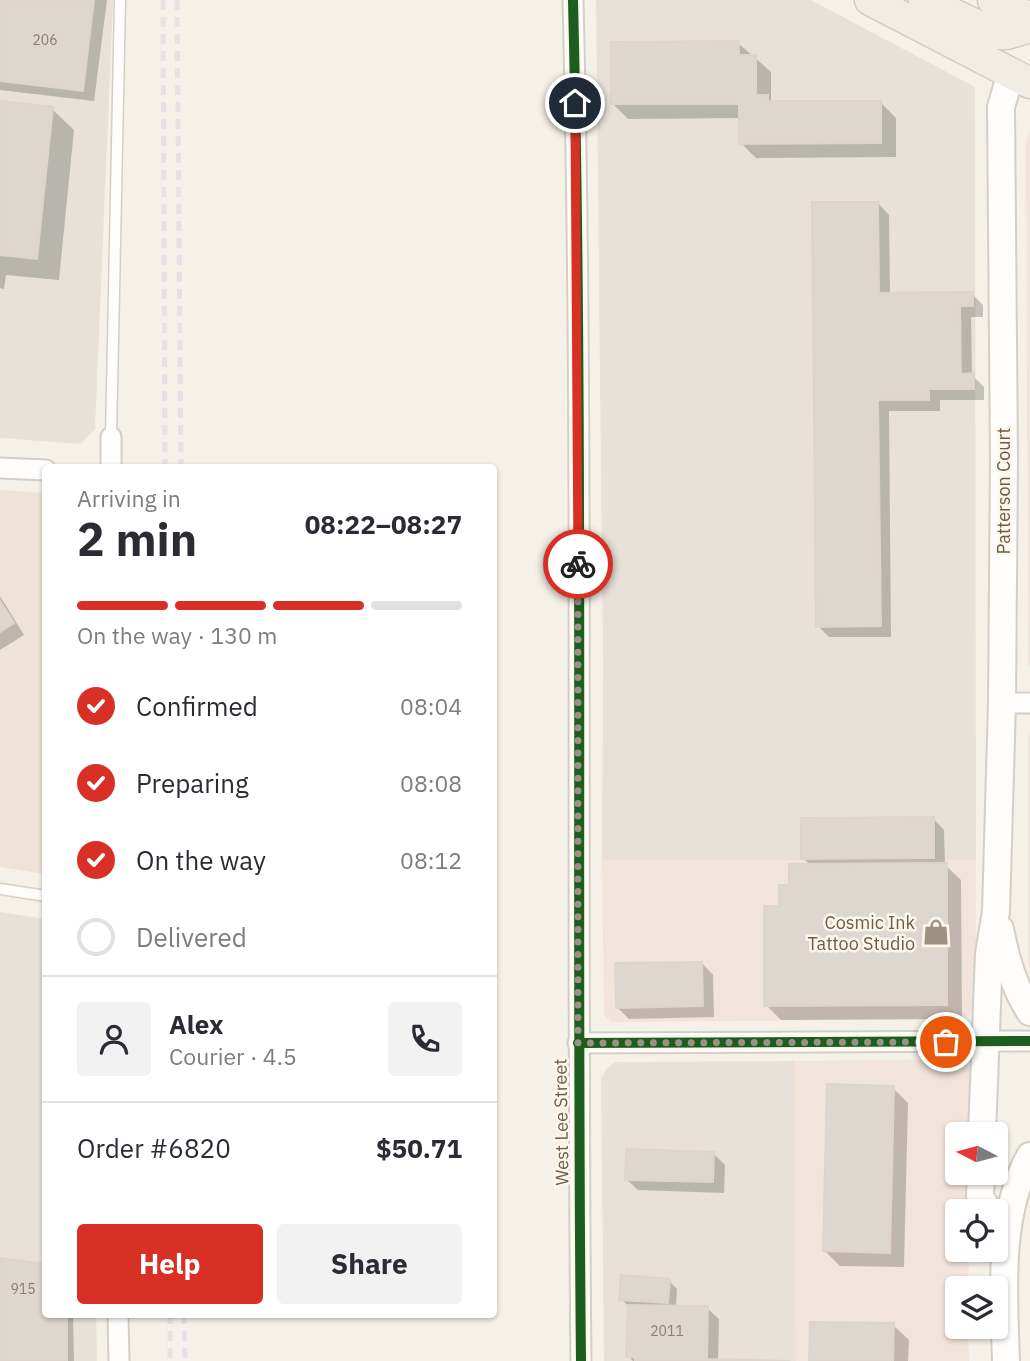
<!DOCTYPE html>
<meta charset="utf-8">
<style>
body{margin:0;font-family:"IBM Plex Sans",sans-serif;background:#f2f2f3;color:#2b2b33;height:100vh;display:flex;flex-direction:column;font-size:26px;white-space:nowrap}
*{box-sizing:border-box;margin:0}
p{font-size:23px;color:#7c7c81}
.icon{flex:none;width:38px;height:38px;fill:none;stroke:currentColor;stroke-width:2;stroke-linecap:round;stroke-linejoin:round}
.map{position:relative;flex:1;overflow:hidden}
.details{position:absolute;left:42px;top:464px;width:455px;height:854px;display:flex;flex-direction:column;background:#fff;border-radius:7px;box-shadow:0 2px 5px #0004}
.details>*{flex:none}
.needle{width:46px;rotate:276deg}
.fabs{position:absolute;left:945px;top:1122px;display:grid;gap:14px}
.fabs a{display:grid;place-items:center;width:63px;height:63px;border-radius:7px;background:#fff;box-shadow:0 2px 5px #0004;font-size:35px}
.pin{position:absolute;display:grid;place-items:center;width:60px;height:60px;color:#fff;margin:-30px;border:4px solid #fff;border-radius:50%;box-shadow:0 2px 7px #0007}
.courier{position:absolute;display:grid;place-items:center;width:70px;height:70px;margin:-35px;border:5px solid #d93025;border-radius:50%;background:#fff;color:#222;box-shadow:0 2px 9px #0007}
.overview em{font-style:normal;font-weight:800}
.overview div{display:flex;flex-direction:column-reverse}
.overview{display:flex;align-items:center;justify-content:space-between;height:119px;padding:0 35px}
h1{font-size:46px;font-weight:800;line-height:52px}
.bar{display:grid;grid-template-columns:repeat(4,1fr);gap:10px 7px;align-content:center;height:84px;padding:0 35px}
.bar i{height:9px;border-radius:5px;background:#e1e1e2}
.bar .current{background:#d93025}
.bar p{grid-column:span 4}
.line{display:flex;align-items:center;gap:18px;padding:0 35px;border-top:2px solid #e1e1e2}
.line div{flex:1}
.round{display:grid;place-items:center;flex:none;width:74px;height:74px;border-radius:7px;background:#f2f2f3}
ol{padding:0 35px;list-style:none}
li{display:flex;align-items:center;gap:21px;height:77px}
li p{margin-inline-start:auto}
li .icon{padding:7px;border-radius:50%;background:#d93025;color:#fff;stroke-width:4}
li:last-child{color:#7c7c81}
li i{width:38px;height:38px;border:4px solid #e1e1e2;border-radius:50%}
.primary-button{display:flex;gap:14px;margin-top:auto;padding:14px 35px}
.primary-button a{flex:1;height:80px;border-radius:7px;background:#d93025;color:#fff;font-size:28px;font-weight:800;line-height:80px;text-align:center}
.primary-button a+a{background:#f2f2f3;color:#2b2b33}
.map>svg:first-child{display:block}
.residential{fill:#ede4d7}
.commercial{fill:#f2e4da}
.industrial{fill:#e7e1da}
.shadow{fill:#0003}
.building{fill:#ded7cf;stroke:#ddd5cc;stroke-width:2}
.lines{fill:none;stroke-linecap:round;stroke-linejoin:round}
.service-casing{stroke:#d4cec7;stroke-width:13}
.minor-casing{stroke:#d4cec7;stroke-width:23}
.secondary-casing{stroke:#d4cec7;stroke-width:30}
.primary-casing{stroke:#d3cdc6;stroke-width:33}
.service{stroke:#fefdfc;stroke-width:10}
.minor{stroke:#fefdfc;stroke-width:19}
.secondary{stroke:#fefdfc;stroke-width:26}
.primary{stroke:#f1ede5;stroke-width:30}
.rail{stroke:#e4e2e4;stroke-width:5;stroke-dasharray:10 7;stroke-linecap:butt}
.cycleway-casing{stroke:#fdf7ea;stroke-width:15}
.cycleway{stroke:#1b5e20;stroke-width:10}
.done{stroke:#9e9083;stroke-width:7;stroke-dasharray:0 12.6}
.route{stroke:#d93025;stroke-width:9}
.labels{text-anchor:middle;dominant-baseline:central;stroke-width:5;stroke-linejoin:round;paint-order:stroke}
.number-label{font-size:14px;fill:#8d7d70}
.street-label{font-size:18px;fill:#6f5b4c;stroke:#fdf7ea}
.poi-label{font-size:18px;fill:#6f5b4c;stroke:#fdf7ea;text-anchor:end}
</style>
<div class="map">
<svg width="1030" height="1361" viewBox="0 0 1030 1361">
<rect width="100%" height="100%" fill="#f5f1e9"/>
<!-- residential -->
<path class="residential" d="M0,490L45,493V874L0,867Z"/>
<!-- commercial -->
<path class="commercial" d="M1030,130V668L1028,665L1026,140Z
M1030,731V971L1028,961V737Z
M602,860H976V1010L963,1019L611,1022L604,1015Z
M957,1059L968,1065L973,1075L972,1134H957V1172L971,1173L970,1211H957V1250H969L968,1288H957V1326L968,1327L969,1361H796L794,1061Z"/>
<!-- industrial -->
<path class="industrial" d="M0,0H113L95,429L81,444L0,438Z
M596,0H811L975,87L976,860H602L603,664Z
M0,912L45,919L46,1314H96L97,1361H0Z
M794,1061L796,1361H604L601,1078L606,1069L615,1062Z"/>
<!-- shadow -->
<path class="shadow" d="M0,0H107L94,101L0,90Z
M738,43L771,72V100L773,103L880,102L896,118V157L756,158L741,143V118L628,119L613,104Z
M0,103L52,109L74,130L59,280L6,275L4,289L0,288Z
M878,203L889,215L890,295L972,294L983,305V317H971L972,375L984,387V400H940V411H889L891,637H829L818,626Z
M0,596L24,635L0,650Z
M933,818L944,830L945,865L961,880L962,1019L781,1020L766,1005L781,908L791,887L810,865L803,858Z
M702,963L713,975L714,1017L629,1019L618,1008Z
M893,1088L908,1103L904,1267L840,1266L825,1251Z
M713,1153L725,1165L724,1193L638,1190L626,1179Z
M0,1260L46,1314H73L74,1361H0Z
M669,1281L677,1289L676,1307L707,1308L719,1319L718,1361H722H633L628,1356V1306L621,1299Z
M893,1325L909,1340L908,1361H811Z"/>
<!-- building -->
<path class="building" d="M0,0H94L83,91L0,81Z
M739,41V55H756V95H768V101H881V143L739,144V104H611V42Z
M0,101L53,107L37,259L0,255Z
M812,202H878L879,293L973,292V306H960L961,374L974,373V389H929V400H878L881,626L816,627Z
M0,601L14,623L0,632Z
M934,817V858L801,859V818Z
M947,863V1005L764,1006V906H779V885H789V864Z
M702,962L703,1006L616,1008L615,963Z
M827,1084L894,1086L890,1253L823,1251Z
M626,1149L714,1152L713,1182L625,1180Z
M0,1258L46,1264V1314H67V1361H0Z
M621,1275L670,1279L668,1303L619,1300Z
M628,1305L708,1306L707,1359L790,1361H635V1357H626Z
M810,1322L894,1323L893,1361H809Z"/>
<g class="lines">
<!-- service casing -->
<g class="service-casing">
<path id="service" d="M111,437L120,0
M0,889L46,896"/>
</g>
<!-- minor casing -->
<g class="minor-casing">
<path id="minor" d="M573,0C584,453 576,907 581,1361
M111,467V437
M0,468L46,470
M1002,703H1030
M578,1043L1030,1041
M118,1314L119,1361"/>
</g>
<!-- secondary casing -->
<g class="secondary-casing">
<path id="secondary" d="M1000,929C1006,959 1013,985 1030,1012
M982,1134L989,954L996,911L1002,703L1004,458L1001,107L1011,73
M981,1172L980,1197L989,1211
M1006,1361C1004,1294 997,1217 1030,1156"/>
</g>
<!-- primary casing -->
<g class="primary-casing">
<path id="primary" d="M870,0L1030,83
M924,0L995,34H1007L1030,27
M993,0L1030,18"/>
</g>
<!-- service -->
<use href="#service" class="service"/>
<!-- minor -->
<use href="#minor" class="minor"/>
<!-- secondary -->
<use href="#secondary" class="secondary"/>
<!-- primary -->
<use href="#primary" class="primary"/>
<!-- rail -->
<path class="rail" d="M163,0L165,467
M177,0L181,467
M170,1314V1361
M184,1314L185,1361"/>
<!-- cycleway casing -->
<g class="cycleway-casing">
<path id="cycleway" d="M573,0C584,453 576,907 581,1361
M578,1043L1030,1041"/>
</g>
<!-- cycleway -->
<use href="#cycleway" class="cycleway"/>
</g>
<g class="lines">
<!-- done -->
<path class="done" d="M578,564V1043L946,1042"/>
<!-- route -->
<path class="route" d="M575,103L578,564"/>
</g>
<!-- icons -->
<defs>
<g id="shop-bare" transform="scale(2.1)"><path d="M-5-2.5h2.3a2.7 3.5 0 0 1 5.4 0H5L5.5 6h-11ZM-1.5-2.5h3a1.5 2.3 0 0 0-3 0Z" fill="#9e9083" stroke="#fdf7ea" stroke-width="2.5" paint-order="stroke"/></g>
</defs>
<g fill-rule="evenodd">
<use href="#shop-bare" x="936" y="932"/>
</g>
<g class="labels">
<!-- number labels -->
<g class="number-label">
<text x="45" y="40">206</text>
<text x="23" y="1289">915</text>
<text x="667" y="1331">2011</text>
</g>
<!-- street labels -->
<g class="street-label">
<text transform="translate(1003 491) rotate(-90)">Patterson Court</text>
<text transform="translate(561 1122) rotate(-91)">West Lee Street</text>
</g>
<!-- poi labels -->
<g class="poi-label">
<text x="915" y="922">Cosmic Ink<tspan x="915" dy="21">Tattoo Studio</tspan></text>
</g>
</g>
</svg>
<div class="fabs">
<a><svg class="needle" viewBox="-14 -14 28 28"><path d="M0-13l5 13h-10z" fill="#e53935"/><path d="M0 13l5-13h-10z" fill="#7c7c81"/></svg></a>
<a><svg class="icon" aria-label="locate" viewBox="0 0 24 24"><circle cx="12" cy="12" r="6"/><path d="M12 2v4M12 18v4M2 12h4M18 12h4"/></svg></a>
<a><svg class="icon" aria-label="layers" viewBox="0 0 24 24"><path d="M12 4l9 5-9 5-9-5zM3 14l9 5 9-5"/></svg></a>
</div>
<div class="pin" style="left:946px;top:1042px;background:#ea580c"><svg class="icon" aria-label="bag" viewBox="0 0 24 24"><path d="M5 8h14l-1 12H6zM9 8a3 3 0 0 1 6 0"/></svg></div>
<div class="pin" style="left:575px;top:103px;background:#1f2937"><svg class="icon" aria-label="home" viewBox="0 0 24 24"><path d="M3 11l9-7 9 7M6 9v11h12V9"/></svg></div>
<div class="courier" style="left:578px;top:564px"><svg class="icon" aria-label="bike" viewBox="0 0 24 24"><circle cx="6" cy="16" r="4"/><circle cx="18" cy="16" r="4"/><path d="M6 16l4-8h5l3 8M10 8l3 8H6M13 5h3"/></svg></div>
<section class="details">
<div class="overview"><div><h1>2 min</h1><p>Arriving in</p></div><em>08:22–08:27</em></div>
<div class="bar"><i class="current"></i><i class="current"></i><i class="current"></i><i></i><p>On the way · 130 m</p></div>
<ol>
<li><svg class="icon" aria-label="check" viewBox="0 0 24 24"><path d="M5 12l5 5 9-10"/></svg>Confirmed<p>08:04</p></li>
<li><svg class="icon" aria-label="check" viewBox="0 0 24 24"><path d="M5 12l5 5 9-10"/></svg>Preparing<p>08:08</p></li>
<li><svg class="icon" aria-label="check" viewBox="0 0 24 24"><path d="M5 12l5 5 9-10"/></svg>On the way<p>08:12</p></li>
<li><i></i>Delivered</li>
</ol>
<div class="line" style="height:126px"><a class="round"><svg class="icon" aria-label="person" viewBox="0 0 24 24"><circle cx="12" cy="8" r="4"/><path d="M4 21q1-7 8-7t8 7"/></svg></a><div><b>Alex</b><p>Courier · 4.5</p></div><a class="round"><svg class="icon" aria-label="phone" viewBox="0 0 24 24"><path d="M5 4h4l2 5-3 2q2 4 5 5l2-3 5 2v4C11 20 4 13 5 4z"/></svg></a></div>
<div class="line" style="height:91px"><div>Order #6820</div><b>$50.71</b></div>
<div class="primary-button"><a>Help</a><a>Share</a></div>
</section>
</div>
